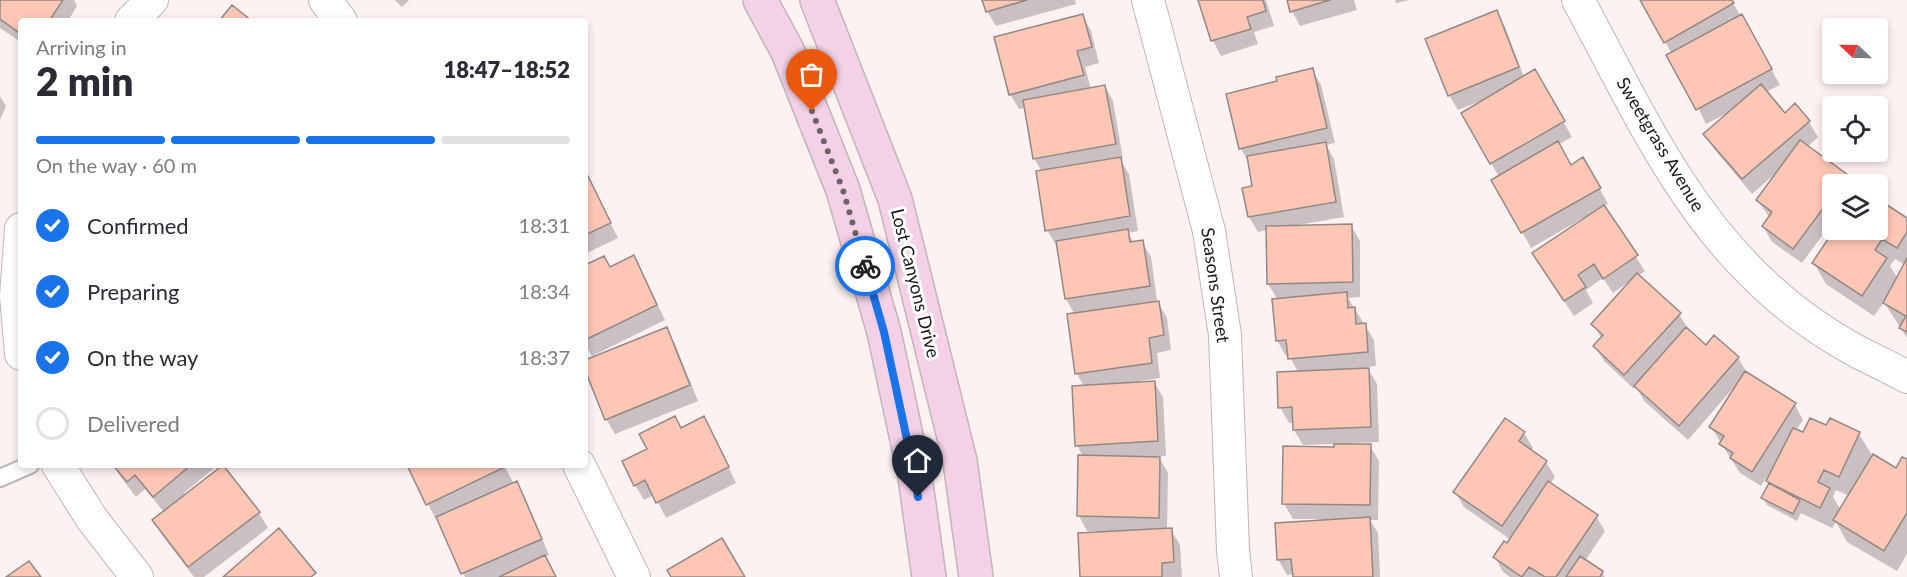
<!DOCTYPE html>
<meta charset="utf-8">
<style>
body{margin:0;font-family:Lato,sans-serif;background:#f7f7f7;color:#2b2b33;height:100vh;display:flex;flex-direction:column;font-size:22px;white-space:nowrap}
*{box-sizing:border-box;margin:0}
p{font-size:20px;color:#7c7c81}
.icon{flex:none;width:33px;height:33px;fill:none;stroke:currentColor;stroke-width:2;stroke-linecap:round;stroke-linejoin:round}
.map{position:relative;flex:1;overflow:hidden}
.panel{position:absolute;left:18px;top:18px;width:570px;height:450px;display:flex;flex-direction:column;background:#fff;border-radius:6px;box-shadow:0 3px 9px #0003}
.panel>*{flex:none}
.needle{width:39px;rotate:292deg}
.buttons{position:absolute;left:1822px;top:18px;display:grid;gap:12px}
.buttons a{display:grid;place-items:center;width:66px;height:66px;border-radius:6px;background:#fff;box-shadow:0 3px 9px #0003;font-size:30px}
.pin{position:absolute;display:grid;place-items:center;width:51px;height:51px;color:#fff;margin:-62px -26px;border-radius:50% 50% 50% 0;rotate:-45deg;box-shadow:0 0 6px #0007}
.pin .icon{rotate:45deg}
.courier{position:absolute;display:grid;place-items:center;width:60px;height:60px;margin:-30px;border:4px solid #1a73e8;border-radius:50%;background:#fff;color:#222;box-shadow:0 2px 8px #0007}
.overview em{font-style:normal;font-weight:800}
.overview div{display:flex;flex-direction:column-reverse}
.overview{display:flex;align-items:center;justify-content:space-between;height:102px;padding:0 18px}
h1{font-size:39px;font-weight:800;line-height:45px}
.bar{display:grid;grid-template-columns:repeat(4,1fr);gap:9px 6px;align-content:center;height:72px;padding:0 18px}
.bar i{height:8px;border-radius:4px;background:#e1e1e2}
.bar .on{background:#1a73e8}
.bar p{grid-column:span 4}
ol{padding:0 18px;list-style:none}
li{display:flex;align-items:center;gap:18px;height:66px}
li p{margin-inline-start:auto}
li .icon{padding:6px;border-radius:50%;background:#1a73e8;color:#fff;stroke-width:4}
li:last-child{color:#7c7c81}
li i{width:33px;height:33px;border:3px solid #e1e1e2;border-radius:50%}
.map>svg:first-child{display:block}
.shadow{fill:#0003;fill-rule:evenodd}
.building{fill:#fec6b5;stroke:#928885;stroke-width:1.5}
.lines{fill:none;stroke-linecap:round;stroke-linejoin:round}
.lane-casing{stroke:#c0b6b7;stroke-width:20}
.street-casing{stroke:#c0b6b7;stroke-width:34}
.secondary-casing{stroke:#c0b6b7;stroke-width:36}
.lane{stroke:#fff;stroke-width:16}
.street{stroke:#fff;stroke-width:32}
.secondary{stroke:#f4d1e7;stroke-width:33}
.done{stroke:#6b6565;stroke-width:6;stroke-dasharray:0 10.8}
.route{stroke:#1a73e8;stroke-width:8}
.labels{text-anchor:middle;dominant-baseline:central;stroke-width:6;stroke-linejoin:round;paint-order:stroke}
.street-label{font-size:18px;fill:#1d1919;stroke:#fff}
</style>
<div class="map">
<svg width="1907" height="577" viewBox="0 0 1907 577">
<rect width="100%" height="100%" fill="#fdf1f2"/>
<!-- shadow -->
<path class="shadow" d="M0,0H74L77,6L68,21H21V42L0,28Z
M395,0H409L402,7Z
M984,0H1075L1076,4L996,26L987,11Z
M1200,0H1266L1274,26L1254,32L1258,44L1221,56L1213,41Z
M1288,0H1354L1357,10L1300,26L1292,11Z
M1395,0H1410L1396,3Z
M1642,0H1731L1750,31L1780,85L1766,92L1784,115L1795,106L1809,122L1818,137L1807,147L1847,176L1851,184H1833V221L1802,263L1772,242L1763,226L1770,218L1758,201L1778,171L1752,194L1714,149L1705,134L1729,112L1706,124L1672,54Z
M1496,12L1505,27L1524,77L1535,71L1572,137L1558,145L1570,167L1583,159L1608,204L1603,206L1645,271L1638,276L1679,314L1688,329L1706,347L1738,358L1747,373L1795,405L1803,420L1796,431L1803,434L1827,427L1859,434L1872,455L1896,470L1907,461V554L1897,571L1847,542L1836,522L1832,528L1801,513L1797,521L1767,505L1763,498L1770,484L1768,481L1774,470L1772,469L1761,486L1740,473L1711,427L1736,388L1734,387L1688,440L1644,401L1636,387L1634,389L1604,361L1595,346L1602,339L1593,324L1630,281L1613,293L1603,278L1586,290L1593,303L1574,316L1543,269L1584,220L1583,218L1531,248L1493,180L1499,177L1463,113L1479,104L1478,102L1458,110L1449,95ZM1836,490L1849,496L1841,510L1833,497Z
M1083,16L1091,31L1099,63L1085,67L1091,89L1105,86L1113,101L1123,159H1120L1129,174L1138,231L1128,233L1134,243L1142,242L1151,257L1157,301L1167,318L1171,350L1157,353L1160,378L1139,381V383L1154,382L1163,397L1166,456H1158L1168,473L1167,530H1171L1180,545L1182,577H1082L1097,531H1087L1079,516L1080,457H1083L1077,445L1084,386L1077,374L1075,315L1066,299L1058,245H1056L1047,230L1042,172L1034,158L1025,108L1019,109L1010,94Z
M1312,70L1321,85L1335,143L1326,145L1334,159L1344,217L1298,225V227L1351,226L1360,241V297L1348,298L1374,340L1376,366L1367,367L1377,384L1379,442L1352,443V446H1370L1379,461L1378,520H1370L1378,533L1380,577H1294V574L1287,575L1278,559L1319,522V519H1293L1284,504L1335,448V444L1303,445L1294,430V422L1289,423L1280,407L1298,372L1289,355L1286,356L1277,340L1278,300L1268,284L1267,230L1258,232L1249,217L1254,188L1250,165L1241,149L1228,95L1279,83Z
M0,96L6,106L0,120Z
M585,172L618,238L585,254Z
M1878,201L1907,220V338L1884,302L1874,316L1826,284L1814,263L1836,230H1878ZM1895,259L1905,265L1898,279L1890,266Z
M585,267L642,272L665,320L592,356L585,344Z
M666,329L675,344L698,401L615,434L606,419L585,366V362Z
M681,429L712,433L736,483L666,518L654,495L644,500L635,485L649,449Z
M1524,433L1533,448L1531,451L1546,462L1555,477L1550,484L1596,516L1605,531L1585,561L1602,572L1605,577H1510L1503,572L1495,557L1511,540L1464,507L1455,492Z
M113,465H218L184,493L186,495L223,466L259,513L268,528L204,577H194L162,535L154,520L164,512L145,489L136,497L120,476Z
M409,465H504L514,484L516,483L525,498L549,555L545,557L556,577H465L438,518L436,519L428,504Z"/>
<!-- building -->
<path class="building" d="M0,0H63L49,21H21V34L0,19Z
M982,0H1027L986,12Z
M1198,0H1263L1266,11L1247,17L1251,29L1211,41Z
M1287,0H1330L1290,12Z
M1640,0H1732L1734,3L1664,43Z
M232,5L252,21H219Z
M1497,10L1519,67L1448,96L1425,39Z
M1083,14L1092,47L1077,51L1084,75L1009,95L994,37Z
M1742,14L1772,69L1696,110L1666,55Z
M1313,68L1327,128L1239,149L1226,94L1277,81L1276,77Z
M1535,69L1565,121L1490,164L1461,113Z
M1761,84L1785,113L1795,103L1810,121L1742,179L1703,134Z
M1105,85L1116,144L1033,159L1023,100Z
M1800,140L1848,175L1841,184H1833V195L1793,249L1762,226L1772,212L1756,200Z
M1558,141L1571,165L1583,157L1601,188L1521,233L1491,180Z
M1326,142L1336,202L1248,217L1242,188L1252,186L1247,156Z
M1121,157L1130,216L1045,231L1036,171Z
M585,170L611,223L585,235Z
M1878,199L1907,218V232L1897,248L1882,239L1875,250L1887,258L1862,296L1812,263L1834,230H1878Z
M1604,205L1638,255L1603,279L1594,264L1578,275L1586,287L1564,301L1532,253Z
M1352,224L1353,282L1267,284L1266,226Z
M1128,229L1130,242L1143,240L1150,286L1065,299L1056,241Z
M634,255L657,305L585,340V265L604,256L610,267Z
M1907,258V332L1899,328L1906,316L1883,303Z
M1637,273L1681,313L1624,375L1593,346L1603,335L1591,324Z
M1347,292L1348,308L1355,307L1356,324L1366,323L1368,352L1288,359L1286,340L1276,341L1272,299Z
M1159,301L1164,335L1149,338L1152,363L1075,374L1067,314Z
M667,327L690,385L605,420L585,370V360Z
M1686,327L1706,345L1714,335L1739,357L1679,426L1634,386Z
M1369,368L1371,427L1293,430L1292,407L1278,408L1277,372Z
M1745,371L1796,403L1752,472L1730,458L1733,453L1719,444L1724,436L1709,427Z
M1155,381L1158,441L1075,446L1072,386Z
M675,416L681,428L704,416L729,467L656,503L645,480L634,486L622,461L647,449L639,434Z
M1505,418L1525,432L1519,441L1547,461L1502,526L1453,492Z
M1810,418L1826,425L1830,418L1860,432L1839,477L1824,470L1818,482L1830,488L1820,508L1766,481L1793,428L1803,432Z
M1334,444H1371L1370,505L1282,504L1283,446L1334,447Z
M1873,454L1896,468L1902,457L1907,459V513L1884,551L1833,520Z
M1078,455L1160,457L1159,518L1077,516Z
M113,465H191L153,497L135,475L127,482Z
M223,465L260,512L188,567L152,520Z
M407,465H504L505,467L426,505Z
M517,481L542,539L461,574L436,517Z
M1548,481L1598,515L1556,577H1545L1529,567L1522,577L1493,557L1504,541L1507,543Z
M1769,483L1800,500L1793,514L1761,498Z
M1370,517L1373,577H1293L1291,559L1277,560L1275,523Z
M279,528L316,573L311,577H223Z
M1172,528L1174,562L1162,563V577H1080L1078,533Z
M722,538L745,577H671L667,570Z
M545,555L556,577H499Z
M1580,556L1603,571L1600,577H1566Z
M29,561L41,577H6Z"/>
<g class="lines">
<!-- lane casing -->
<g class="lane-casing">
<path id="lane" d="M0,478L30,465"/>
</g>
<!-- street casing -->
<g class="street-casing">
<path id="street" d="M325,0L341,21
M1148,0L1209,231L1225,335L1233,550L1236,577
M1578,0C1633,101 1681,211 1769,289C1795,313 1827,335 1858,352C1874,360 1891,368 1907,377
M131,21L152,0
M21,229L16,296L21,354
M58,465L92,519L137,577
M579,465L634,577"/>
</g>
<!-- secondary casing -->
<g class="secondary-casing">
<path id="secondary" d="M760,0L788,52L843,190L884,332L915,477L929,577
M817,0L895,199L960,461L976,577"/>
</g>
<!-- lane -->
<use href="#lane" class="lane"/>
<!-- street -->
<use href="#street" class="street"/>
<!-- secondary -->
<use href="#secondary" class="secondary"/>
</g>
<g class="lines">
<!-- done -->
<path class="done" d="M812,111L843,190L865,266"/>
<!-- route -->
<path class="route" d="M865,266L884,332L915,477L918,497"/>
</g>
<g class="labels">
<!-- street labels -->
<g class="street-label">
<text transform="translate(1661 144) rotate(59)">Sweetgrass Avenue</text>
<text transform="translate(916 283) rotate(76)">Lost Canyons Drive</text>
<text transform="translate(1216 285) rotate(82)">Seasons Street</text>
</g>
</g>
</svg>
<div class="buttons">
<a><svg class="needle" viewBox="-14 -14 28 28"><path d="M0-13l5 13h-10z" fill="#e53935"/><path d="M0 13l5-13h-10z" fill="#7c7c81"/></svg></a>
<a><svg class="icon" aria-label="locate" viewBox="0 0 24 24"><circle cx="12" cy="12" r="6"/><path d="M12 2v4M12 18v4M2 12h4M18 12h4"/></svg></a>
<a><svg class="icon" aria-label="layers" viewBox="0 0 24 24"><path d="M12 4l9 5-9 5-9-5zM3 14l9 5 9-5"/></svg></a>
</div>
<div class="pin" style="left:812px;top:111px;background:#ea580c"><svg class="icon" aria-label="bag" viewBox="0 0 24 24"><path d="M5 8h14l-1 12H6zM9 8a3 3 0 0 1 6 0"/></svg></div>
<div class="pin" style="left:918px;top:497px;background:#1f2937"><svg class="icon" aria-label="home" viewBox="0 0 24 24"><path d="M3 11l9-7 9 7M6 9v11h12V9"/></svg></div>
<div class="courier" style="left:865px;top:266px"><svg class="icon" aria-label="bike" viewBox="0 0 24 24"><circle cx="6" cy="16" r="4"/><circle cx="18" cy="16" r="4"/><path d="M6 16l4-8h5l3 8M10 8l3 8H6M13 5h3"/></svg></div>
<section class="panel">
<div class="overview"><div><h1>2 min</h1><p>Arriving in</p></div><em>18:47–18:52</em></div>
<div class="bar"><i class="on"></i><i class="on"></i><i class="on"></i><i></i><p>On the way · 60 m</p></div>
<ol>
<li><svg class="icon" aria-label="check" viewBox="0 0 24 24"><path d="M5 12l5 5 9-10"/></svg>Confirmed<p>18:31</p></li>
<li><svg class="icon" aria-label="check" viewBox="0 0 24 24"><path d="M5 12l5 5 9-10"/></svg>Preparing<p>18:34</p></li>
<li><svg class="icon" aria-label="check" viewBox="0 0 24 24"><path d="M5 12l5 5 9-10"/></svg>On the way<p>18:37</p></li>
<li><i></i>Delivered</li>
</ol>
</section>
</div>
